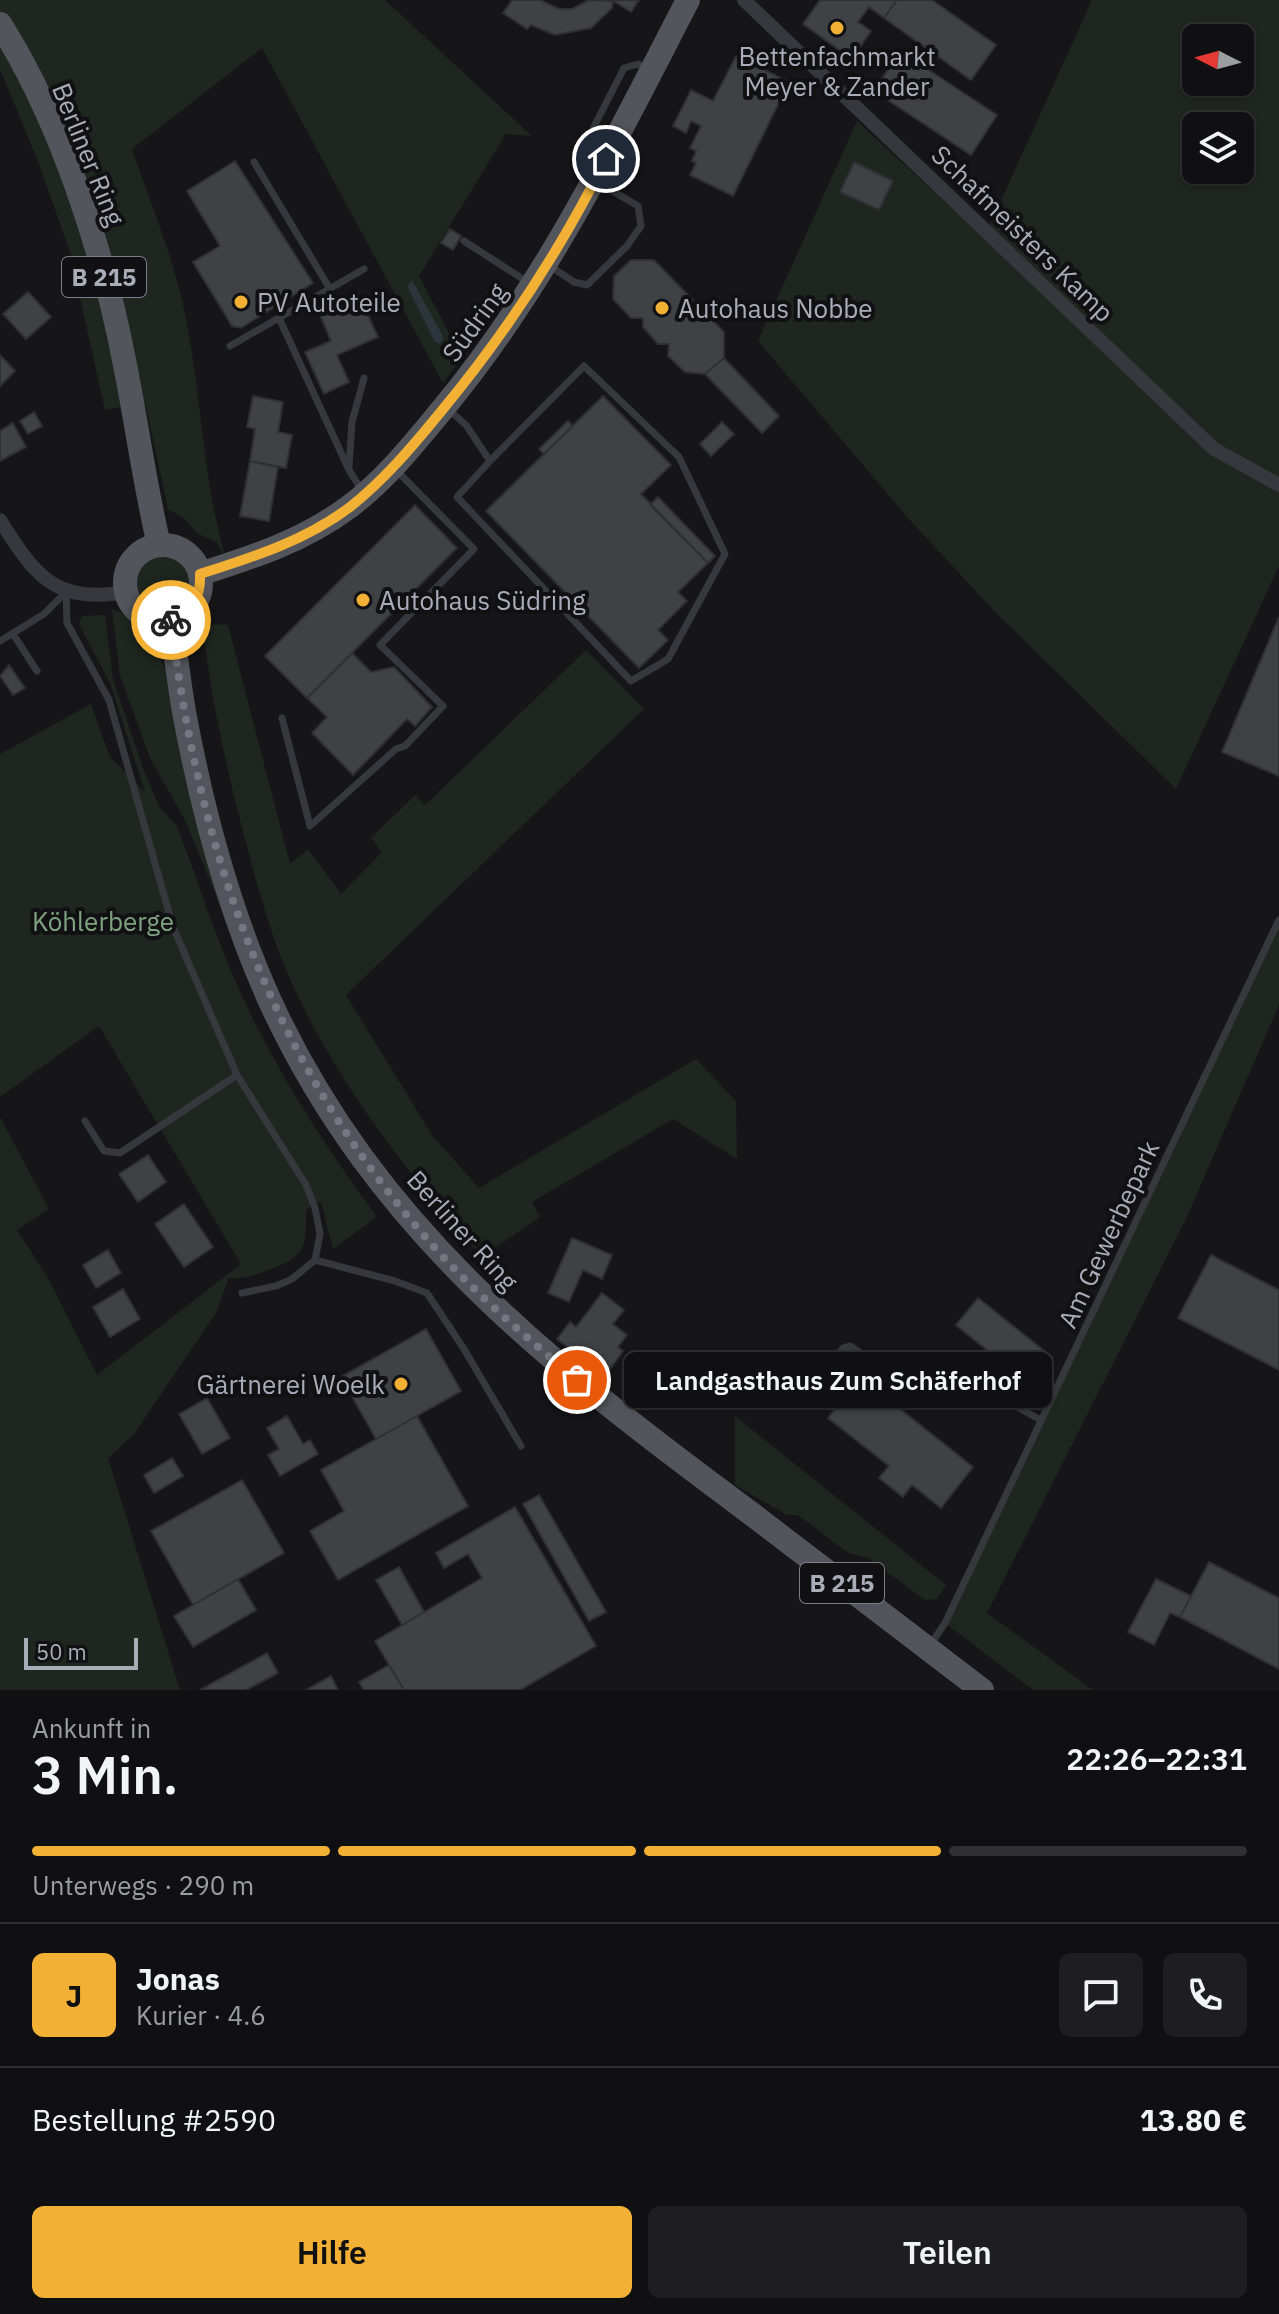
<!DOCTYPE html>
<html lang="de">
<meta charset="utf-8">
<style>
body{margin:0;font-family:"IBM Plex Sans",sans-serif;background:#1e1e20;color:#f1f3f6;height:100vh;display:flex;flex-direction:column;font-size:30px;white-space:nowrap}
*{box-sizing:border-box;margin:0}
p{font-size:26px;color:#9c9d9f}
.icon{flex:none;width:44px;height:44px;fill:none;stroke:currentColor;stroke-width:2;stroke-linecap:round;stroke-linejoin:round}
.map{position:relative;height:1690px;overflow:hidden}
.sheet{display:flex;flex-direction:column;background:#101012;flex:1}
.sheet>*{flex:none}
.needle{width:52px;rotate:276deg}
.tools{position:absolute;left:1182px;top:24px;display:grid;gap:16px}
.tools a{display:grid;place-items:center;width:72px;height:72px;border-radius:12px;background:#101012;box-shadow:0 2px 6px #0004,0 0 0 2px #303032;font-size:40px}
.scale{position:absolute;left:24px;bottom:20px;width:114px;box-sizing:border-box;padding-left:8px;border:4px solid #a8adb8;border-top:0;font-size:22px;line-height:28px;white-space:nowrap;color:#a8adb8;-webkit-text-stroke:6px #111113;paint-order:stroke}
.pin{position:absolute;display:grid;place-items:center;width:68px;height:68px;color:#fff;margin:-34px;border:4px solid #fff;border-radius:50%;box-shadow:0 2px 8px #0007}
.courier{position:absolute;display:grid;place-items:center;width:80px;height:80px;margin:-40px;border:6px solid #f2b134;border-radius:50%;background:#fff;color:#222;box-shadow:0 2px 10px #0007}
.bubble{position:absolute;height:56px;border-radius:12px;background:#101012;box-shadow:0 2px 6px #0004,0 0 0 2px #303032;font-size:26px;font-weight:600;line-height:56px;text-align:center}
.headline em{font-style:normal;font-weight:600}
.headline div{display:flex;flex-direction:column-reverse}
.headline{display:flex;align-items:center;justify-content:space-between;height:136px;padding:0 32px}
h1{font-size:52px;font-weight:600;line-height:60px}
.bar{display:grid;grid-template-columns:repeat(4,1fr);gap:12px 8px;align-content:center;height:96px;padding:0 32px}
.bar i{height:10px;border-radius:6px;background:#303032}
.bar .active{background:#f2b134}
.bar p{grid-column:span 4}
.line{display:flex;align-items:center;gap:20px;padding:0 32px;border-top:2px solid #303032}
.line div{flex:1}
.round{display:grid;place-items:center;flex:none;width:84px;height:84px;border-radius:12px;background:#1e1e20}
.action{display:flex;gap:16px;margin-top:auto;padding:16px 32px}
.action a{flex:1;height:92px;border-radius:12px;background:#f2b134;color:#111;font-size:32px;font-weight:600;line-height:92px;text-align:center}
.action a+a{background:#1e1e20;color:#f1f3f6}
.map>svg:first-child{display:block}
.green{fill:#1e261f;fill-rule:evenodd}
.water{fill:#2c353c}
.building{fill:#404145;stroke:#303034;stroke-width:2}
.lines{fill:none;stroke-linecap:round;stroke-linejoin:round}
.lane{stroke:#37383d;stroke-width:7}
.street{stroke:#37383d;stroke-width:14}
.primary{stroke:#53555c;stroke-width:24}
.done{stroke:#757880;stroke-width:8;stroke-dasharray:0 14.4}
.route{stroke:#f2b134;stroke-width:10}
.poi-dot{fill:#f2b134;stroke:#111113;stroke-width:3}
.labels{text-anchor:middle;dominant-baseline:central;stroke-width:8;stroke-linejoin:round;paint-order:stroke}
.shield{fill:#111113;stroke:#7b7e86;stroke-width:2}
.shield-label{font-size:24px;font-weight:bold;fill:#a8adb8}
.poi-label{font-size:26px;fill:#a8adb8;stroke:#111113;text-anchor:start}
.street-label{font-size:26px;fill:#a8adb8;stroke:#111113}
.park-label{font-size:26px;fill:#7fa381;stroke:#111113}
</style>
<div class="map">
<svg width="1279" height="1690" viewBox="0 0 1279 1690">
<rect width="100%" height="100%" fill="#161618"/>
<!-- green -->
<path class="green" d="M0,0H385L532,136L506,134L419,276L462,358L443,383L262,48L132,149C149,199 170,249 182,300C202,386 201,475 226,559L217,543L197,533L184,518L168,509L145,402L105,410L70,252L39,164L0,69Z
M1092,0H1279V566L1176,789L996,613L907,517L758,341L857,121L984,238ZM1196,38H1240V82H1196ZM1196,126H1240V170H1196Z
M135 582a29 29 0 1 1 58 0a29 29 0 1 1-58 0Z
M112,609L129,616L149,633L165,668L176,731L229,928L186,822L150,758L120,676Z
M105,615L113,679L143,768L159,807L177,826C199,883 217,943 243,998C279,1076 327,1148 377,1217L333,1249L321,1202L306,1209C307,1249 305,1257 266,1271C252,1276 243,1279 229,1278L216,1313L134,1434L108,1458L180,1690H0V1117L49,1209L17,1230L48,1278L97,1375L241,1264L99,1026L0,1097V754L91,704L110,757L145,792L110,683L79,624L82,616Z
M214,624L228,625L290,864L308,849L341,894L382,852L371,838L415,795L425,805L586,650L644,709L346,995L432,1135L479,1188L696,1059L736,1101L737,1159L673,1119L532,1202L540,1217L482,1257C409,1176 341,1088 294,988C274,945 260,897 248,850C228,777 212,704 203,630Z
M1279,920V1005L1186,1219L987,1613L1093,1690H1033L945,1623Z
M735,1416L946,1585L937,1599L925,1600L868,1558L848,1553L798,1515H787L735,1485Z"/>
<!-- water -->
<path class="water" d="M412,280L444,338L440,344L435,342L407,286Z"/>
<!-- building -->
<path class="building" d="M512,0H540L559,9H572L589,0L613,1L612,8L591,28L555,35L531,25L527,29L503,13Z
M612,0H639L631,12Z
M820,0H897L884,18L869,7L858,22L871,31L852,59L803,24Z
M897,0H932L996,45L971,80L884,18Z
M900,51L997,115L971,155L874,91Z
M736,56L789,82L733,196L690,175L696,163L692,161L696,151L690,148L701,126L691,121L686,133L673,126L691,90L713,101Z
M235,161L313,283L241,328L232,326L193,262L220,246L187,191Z
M854,162L893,181L879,210L840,192Z
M450,229L461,236L453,250L441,243Z
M631,260H654L724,332V358L705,374L685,372L668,356L669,344H658L643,327V318H631L613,299L614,276Z
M28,292L51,317L26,339L3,314Z
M358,293L378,337L337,355L349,382L324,394L305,352L331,341L320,315Z
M0,355L15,371L0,386Z
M724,358L779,416L762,433L705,374Z
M253,396L283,402L278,432L292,435L286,468L250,461L255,429L247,427Z
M603,396L671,465L641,494L708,563L678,592L687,601L658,630L668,640L639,668L486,511Z
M34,412L42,426L28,434L20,421Z
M568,421L573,426L544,454L539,449Z
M722,422L734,434L711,456L700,444Z
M13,423L26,447L0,461V431Z
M250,461L278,467L269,521L240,516Z
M658,497L715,556L708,563L650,505Z
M415,505L457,548L307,698L265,656Z
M1279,617V776L1222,752Z
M352,653L371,672L394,667L432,707L415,726L407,719L353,775L312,733L327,717L307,698Z
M9,665L25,688L13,695L0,676Z
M148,1155L166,1182L138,1202L119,1174Z
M184,1204L213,1247L184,1267L155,1224Z
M572,1238L612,1255L602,1279L583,1270L569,1302L548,1293Z
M108,1250L121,1273L96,1288L83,1265Z
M1211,1255L1279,1290V1370L1178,1318Z
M123,1289L140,1319L110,1337L93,1307Z
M602,1293L624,1310L613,1324L627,1335L618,1347L623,1351L605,1376L557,1339L570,1322L576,1327Z
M978,1298L1052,1357L1030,1385L956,1325Z
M426,1329L461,1391L376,1439L341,1377Z
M860,1377L973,1467L941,1508L912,1485L903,1497L879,1478L889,1466L828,1418Z
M207,1398L230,1438L202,1454L179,1414Z
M287,1416L303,1444L310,1440L318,1454L280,1476L268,1455L279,1449L267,1428Z
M417,1416L468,1506L338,1580L310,1531L344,1511L321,1470Z
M172,1458L183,1476L154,1493L144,1475Z
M242,1480L284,1553L193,1605L151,1531Z
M539,1495L606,1612L589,1621L523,1504Z
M515,1507L596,1646L520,1690H404L375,1641L482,1578L468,1554L444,1568L436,1553Z
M1209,1562L1279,1598V1669L1180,1617Z
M399,1567L424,1612L402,1625L376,1580Z
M238,1579L256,1610L193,1647L174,1616Z
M1156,1579L1191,1596L1180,1617L1170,1613L1154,1645L1128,1632Z
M267,1653L278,1673L246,1690H200Z
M389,1665L404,1690H364L359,1682Z
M331,1676L338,1690H306Z"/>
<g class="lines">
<!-- lane -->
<path class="lane" d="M600,156L583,148L624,68L638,64L650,69
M254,162L330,289
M464,241L529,283
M550,266L574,282L587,285L627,246L641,226L638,206L597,182
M279,318L349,470L363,492
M230,346L364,269
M447,408L466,425L490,461L584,366L679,457L725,554L668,659L631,681L457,497L490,461
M349,467L352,422L364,378
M66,592L67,623L109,700L173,927L237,1075L306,1185L315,1208L320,1234L315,1260L292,1279L276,1286L242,1293
M13,634L37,671
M0,641L44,614L66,592
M282,718L310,826L396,749L405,746L443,706L380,645L474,549L397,471
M85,1121L104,1151L120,1153L237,1075
M315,1260L395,1281L427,1293L464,1349L521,1446
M807,1396L843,1348L850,1346L917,1391L986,1390L1041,1420
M931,1644L945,1623L1279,920"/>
<!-- street -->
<path class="street" d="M744,0L1214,449L1279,485
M0,520C35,576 55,604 126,592"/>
<!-- primary -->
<path class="primary" d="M0,24C61,120 104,254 125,365C137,425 145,486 159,545
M125 583a38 38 0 1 1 76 0a38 38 0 1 1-76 0Z
M200,574C253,557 303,541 349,507C384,481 413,445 441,411C545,286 614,143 688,0
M170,620C176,652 179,685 185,717C203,813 229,910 269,999C375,1231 555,1368 753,1515C830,1573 905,1632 982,1690"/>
</g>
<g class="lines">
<!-- done -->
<path class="done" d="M171,620C198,845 267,1049 415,1225C463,1283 520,1332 577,1380"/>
<!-- route -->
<path class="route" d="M171,620C193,611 201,597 200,574C253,557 305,541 350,507C383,481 412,447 439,414C504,336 560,251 606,159"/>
</g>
<!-- markers -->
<g class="poi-dot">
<circle cx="837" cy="28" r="8"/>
<circle cx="241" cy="302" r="8"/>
<circle cx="662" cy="308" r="8"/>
<circle cx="363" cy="600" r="8"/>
<circle cx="401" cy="1384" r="8"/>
</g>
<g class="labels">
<!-- shield labels -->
<g class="shield">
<rect x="62" y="257" width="84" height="40" rx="6"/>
<rect x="800" y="1563" width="84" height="40" rx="6"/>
</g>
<g class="shield-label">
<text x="104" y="277">B 215</text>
<text x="842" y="1583">B 215</text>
</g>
<!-- poi labels -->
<g class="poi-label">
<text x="837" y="56" text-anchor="middle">Bettenfachmarkt<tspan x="837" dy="30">Meyer &amp; Zander</tspan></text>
<text x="257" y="302">PV Autoteile</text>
<text x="678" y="308">Autohaus Nobbe</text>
<text x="379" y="600">Autohaus Südring</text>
<text x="385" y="1384" text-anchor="end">Gärtnerei Woelk</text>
</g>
<!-- street labels -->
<g class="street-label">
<text transform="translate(89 154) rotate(68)">Berliner Ring</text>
<text transform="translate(1023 233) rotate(44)">Schafmeisters Kamp</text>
<text transform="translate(474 322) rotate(-54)">Südring</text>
<text transform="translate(463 1230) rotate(48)">Berliner Ring</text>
<text transform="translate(1108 1234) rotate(-65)">Am Gewerbepark</text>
</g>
<!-- park labels -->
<g class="park-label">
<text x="103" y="921">Köhlerberge</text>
</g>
</g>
</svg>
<div class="tools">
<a><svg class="needle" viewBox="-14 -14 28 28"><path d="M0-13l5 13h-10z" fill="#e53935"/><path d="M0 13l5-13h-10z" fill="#9c9d9f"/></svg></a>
<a><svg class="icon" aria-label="layers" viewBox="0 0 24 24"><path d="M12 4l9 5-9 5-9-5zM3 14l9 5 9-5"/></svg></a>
</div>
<div class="scale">50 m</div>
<div class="pin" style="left:577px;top:1380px;background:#ea580c"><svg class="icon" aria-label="bag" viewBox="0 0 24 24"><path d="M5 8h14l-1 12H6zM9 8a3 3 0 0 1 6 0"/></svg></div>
<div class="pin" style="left:606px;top:159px;background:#1f2937"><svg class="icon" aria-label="home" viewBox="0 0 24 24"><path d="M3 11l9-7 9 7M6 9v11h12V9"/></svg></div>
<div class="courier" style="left:171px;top:620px"><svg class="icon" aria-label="bike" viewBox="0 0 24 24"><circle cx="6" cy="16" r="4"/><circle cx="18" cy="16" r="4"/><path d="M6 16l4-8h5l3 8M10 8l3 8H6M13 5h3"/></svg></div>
<div class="bubble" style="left:624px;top:1352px;width:428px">Landgasthaus Zum Schäferhof</div>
</div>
<section class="sheet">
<div class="headline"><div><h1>3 Min.</h1><p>Ankunft in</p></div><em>22:26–22:31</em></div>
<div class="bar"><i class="active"></i><i class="active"></i><i class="active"></i><i></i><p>Unterwegs · 290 m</p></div>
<div class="line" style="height:144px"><b class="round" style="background:#f2b134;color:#111">J</b><div><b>Jonas</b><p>Kurier · 4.6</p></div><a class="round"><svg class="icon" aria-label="chat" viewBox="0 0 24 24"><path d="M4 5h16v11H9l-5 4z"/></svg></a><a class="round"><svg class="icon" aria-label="phone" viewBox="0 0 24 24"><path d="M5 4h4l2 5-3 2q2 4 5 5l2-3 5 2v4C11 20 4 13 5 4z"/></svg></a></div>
<div class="line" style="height:104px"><div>Bestellung #2590</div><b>13.80 €</b></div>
<div class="action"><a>Hilfe</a><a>Teilen</a></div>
</section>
